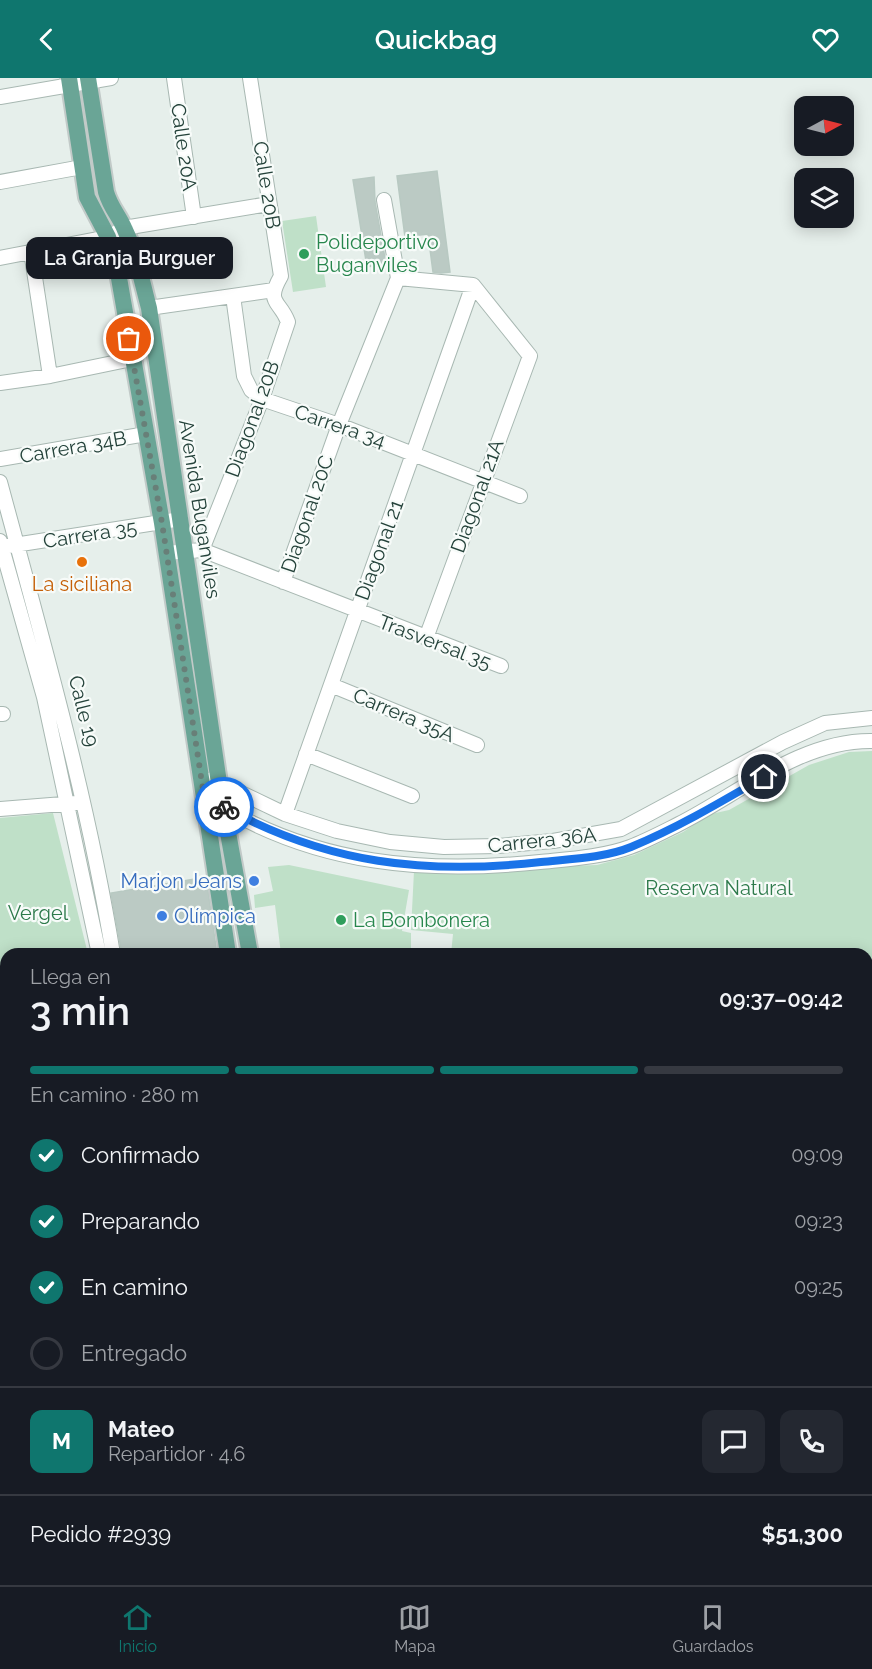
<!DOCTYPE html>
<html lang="es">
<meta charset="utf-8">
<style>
body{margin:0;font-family:Raleway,sans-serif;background:#242831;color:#f1f3f6;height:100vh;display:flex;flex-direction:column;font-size:22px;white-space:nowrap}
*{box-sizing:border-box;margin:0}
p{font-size:20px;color:#9ea1a6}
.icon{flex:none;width:33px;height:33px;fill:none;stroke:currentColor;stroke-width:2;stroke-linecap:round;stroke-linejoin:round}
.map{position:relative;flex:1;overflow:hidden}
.panel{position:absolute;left:0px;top:870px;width:873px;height:638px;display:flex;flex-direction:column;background:#171b24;border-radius:18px 18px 0 0;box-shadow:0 3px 15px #0003}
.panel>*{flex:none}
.needle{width:39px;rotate:83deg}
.tools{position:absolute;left:794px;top:18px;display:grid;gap:12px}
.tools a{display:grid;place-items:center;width:60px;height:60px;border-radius:12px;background:#171b24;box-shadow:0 3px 15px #0003;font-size:30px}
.pin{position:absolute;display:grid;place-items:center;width:51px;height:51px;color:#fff;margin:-26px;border:3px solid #fff;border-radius:50%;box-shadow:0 2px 6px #0007}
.courier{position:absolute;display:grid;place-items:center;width:60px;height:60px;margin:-30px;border:4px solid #1a73e8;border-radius:50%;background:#fff;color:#222;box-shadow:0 2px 8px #0007}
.bubble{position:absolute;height:42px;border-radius:12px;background:#171b24;box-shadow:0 3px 15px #0003;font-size:20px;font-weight:600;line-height:42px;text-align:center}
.overview em{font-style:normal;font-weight:600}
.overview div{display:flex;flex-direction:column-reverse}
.overview{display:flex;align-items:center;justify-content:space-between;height:102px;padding:0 30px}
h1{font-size:39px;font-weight:600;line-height:45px}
.bar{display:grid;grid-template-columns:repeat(4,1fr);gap:9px 6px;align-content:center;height:72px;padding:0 30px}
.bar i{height:8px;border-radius:4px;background:#363941}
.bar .on{background:#0f766e}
.bar p{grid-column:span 4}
.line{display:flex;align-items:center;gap:15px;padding:0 30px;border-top:2px solid #363941}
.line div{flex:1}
.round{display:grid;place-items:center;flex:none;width:63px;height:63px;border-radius:12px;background:#242831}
ol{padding:0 30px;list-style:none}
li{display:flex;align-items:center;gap:18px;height:66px}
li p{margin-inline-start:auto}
li .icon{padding:6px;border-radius:50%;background:#0f766e;color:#fff;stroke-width:4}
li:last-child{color:#9ea1a6}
li i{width:33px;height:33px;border:3px solid #363941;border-radius:50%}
header{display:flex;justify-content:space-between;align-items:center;height:78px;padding:0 30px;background:#0f766e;color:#fff;font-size:27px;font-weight:600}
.dock{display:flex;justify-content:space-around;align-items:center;height:84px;border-top:2px solid #363941;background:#171b24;font-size:16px;color:#9ea1a6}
.dock a{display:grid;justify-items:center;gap:3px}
.dock .on{color:#0f766e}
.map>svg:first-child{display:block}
.green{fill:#bfe0c8}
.water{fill:#8ec9d4}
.building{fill:#bbcac4;stroke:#b8c9c2;stroke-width:1.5}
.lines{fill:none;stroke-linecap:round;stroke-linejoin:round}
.minor-casing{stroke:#a8b8b2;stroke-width:16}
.major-casing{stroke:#c2cac8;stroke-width:20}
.minor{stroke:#fff;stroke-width:14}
.major{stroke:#6aa596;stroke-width:16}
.done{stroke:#687f78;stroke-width:6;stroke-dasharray:0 10.8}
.route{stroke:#1a73e8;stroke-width:8}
.leisure-dot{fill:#2e9e5b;stroke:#f7fbf9;stroke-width:2}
.food-dot{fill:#e8710a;stroke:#f7fbf9;stroke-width:2}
.shop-dot{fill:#3f7fe0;stroke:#f7fbf9;stroke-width:2}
.labels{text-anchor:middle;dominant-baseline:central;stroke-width:4.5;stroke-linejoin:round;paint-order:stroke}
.street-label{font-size:20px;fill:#24423a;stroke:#f7fbf9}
.leisure-label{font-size:20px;fill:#27864d;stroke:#f7fbf9;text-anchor:start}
.food-label{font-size:20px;fill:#c56008;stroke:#f7fbf9}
.shop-label{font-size:20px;fill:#366cbe;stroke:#f7fbf9;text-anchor:end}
.park-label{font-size:20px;fill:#2d7a4b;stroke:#f7fbf9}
</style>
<header><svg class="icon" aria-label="back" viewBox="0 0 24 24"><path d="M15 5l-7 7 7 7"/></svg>Quickbag<svg class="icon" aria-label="heart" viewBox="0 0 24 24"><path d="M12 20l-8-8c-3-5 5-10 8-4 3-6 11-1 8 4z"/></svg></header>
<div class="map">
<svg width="872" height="1507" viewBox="0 0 872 1507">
<rect width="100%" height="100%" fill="#e6efeb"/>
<!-- green -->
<path class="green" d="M316,138L326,209L293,214L282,143Z
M872,673V1507H713V1502H867V876H451L453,856L411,852L414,793L597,787L634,777L683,754L711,736L729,732L809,687L849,674Z
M53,735L88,876H6V976H0V740Z
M289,787L409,812L402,853L411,855V876H281L275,827L255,830L254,817L273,813L268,789Z
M0,1091L6,1153V1502H151V1507H0Z"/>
<!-- water -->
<path class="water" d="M867,1457L872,1458V1507H791L796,1502H867Z"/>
<!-- building -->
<path class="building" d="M437,93L450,194L441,195L433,194L428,156L405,159L397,98Z
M374,99L375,124L386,186L367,189L353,102Z
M206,799L217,876H122L111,815Z"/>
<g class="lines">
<!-- minor casing -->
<g class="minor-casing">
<path id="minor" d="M174,0L194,139
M0,19L111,0
M0,104L82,89
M384,122L398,200
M31,173L50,298
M0,180L108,159L124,150L269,126
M398,200L473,207L530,278L426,560
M233,218L244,298L251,312L262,321L339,347L520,418
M149,230L274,212
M0,305L50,298L132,281
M0,381L146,356
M0,404C42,560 87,716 113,876
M0,463L44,619L99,876
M8,468L181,441
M202,472L262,321L288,244C280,222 265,226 281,198L250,0
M166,475L202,472L501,588
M283,504L339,347L398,200
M331,607L477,667
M0,636H3
M306,676L412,718
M212,701L285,736L337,753L390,764L444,769L498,768L553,763L621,751L783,664L825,645L872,640
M217,726C318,787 425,796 540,784C569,781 603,779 630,769C646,763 663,754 679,746C740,715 801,662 872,663
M0,731L76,725
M285,736L473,207
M280,1502L281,1507
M364,1502L365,1507
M446,1502V1507
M530,1502L531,1507
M629,1502V1507
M706,1502L707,1507"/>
</g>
<!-- major casing -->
<g class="major-casing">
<path id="major" d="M69,0L87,119L108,159L116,183L162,445L228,876
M88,0L106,114C111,131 119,137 125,152C137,177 142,204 149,230L219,705L250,876
M163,1502V1507
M182,1502V1507"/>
</g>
<!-- minor -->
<use href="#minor" class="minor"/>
<!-- major -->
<use href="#major" class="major"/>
</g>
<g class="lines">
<!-- done -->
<path class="done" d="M129,261L162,445L204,718L224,729"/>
<!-- route -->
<path class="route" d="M224,729C327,786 426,797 541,784C570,781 604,780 631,769C677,750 721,724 764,699"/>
</g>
<!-- markers -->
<g class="leisure-dot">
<circle cx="304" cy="176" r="6"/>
<circle cx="341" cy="842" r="6"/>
</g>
<circle class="food-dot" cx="82" cy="484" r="6"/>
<g class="shop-dot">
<circle cx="254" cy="803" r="6"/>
<circle cx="162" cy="838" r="6"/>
</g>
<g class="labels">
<!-- street labels -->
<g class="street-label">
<text transform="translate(184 69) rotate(82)">Calle 20A</text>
<text transform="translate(267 107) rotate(81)">Calle 20B</text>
<text transform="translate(252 341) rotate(-70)">Diagonal 20B</text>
<text transform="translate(340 348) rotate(19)">Carrera 34</text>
<text transform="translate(73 369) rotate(-10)">Carrera 34B</text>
<text transform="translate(477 418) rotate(-70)">Diagonal 21A</text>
<text transform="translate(200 431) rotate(81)">Avenida Buganviles</text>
<text transform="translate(307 436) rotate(-71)">Diagonal 20C</text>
<text transform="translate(90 456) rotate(-9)">Carrera 35</text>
<text transform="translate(379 472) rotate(-70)">Diagonal 21</text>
<text transform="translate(435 564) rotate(21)">Trasversal 35</text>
<text transform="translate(84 633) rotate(76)">Calle 19</text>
<text transform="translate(404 637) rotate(23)">Carrera 35A</text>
<text transform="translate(542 762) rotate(-6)">Carrera 36A</text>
</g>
<!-- leisure labels -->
<g class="leisure-label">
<text x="316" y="164">Polideportivo<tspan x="316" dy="23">Buganviles</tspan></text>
<text x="353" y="842">La Bombonera</text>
</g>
<!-- food labels -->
<g class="food-label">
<text x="82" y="506">La siciliana</text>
</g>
<!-- shop labels -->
<g class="shop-label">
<text x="242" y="803">Marjon Jeans</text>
<text x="174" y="838" text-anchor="start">Olímpica</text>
</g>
<!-- park labels -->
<g class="park-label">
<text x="719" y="810">Reserva Natural</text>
<text x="38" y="835">Vergel</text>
</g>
</g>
</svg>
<div class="tools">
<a><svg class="needle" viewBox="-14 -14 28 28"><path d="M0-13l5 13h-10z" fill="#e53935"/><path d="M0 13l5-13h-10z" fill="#9ea1a6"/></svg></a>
<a><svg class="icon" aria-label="layers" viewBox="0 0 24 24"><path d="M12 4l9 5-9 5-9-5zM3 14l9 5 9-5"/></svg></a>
</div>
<div class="pin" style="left:129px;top:261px;background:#ea580c"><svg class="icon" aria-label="bag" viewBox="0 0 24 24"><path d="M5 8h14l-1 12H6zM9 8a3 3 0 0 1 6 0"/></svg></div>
<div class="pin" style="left:764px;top:699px;background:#1f2937"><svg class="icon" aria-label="home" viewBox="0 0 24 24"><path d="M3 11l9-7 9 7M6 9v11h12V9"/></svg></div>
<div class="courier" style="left:224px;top:729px"><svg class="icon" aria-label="bike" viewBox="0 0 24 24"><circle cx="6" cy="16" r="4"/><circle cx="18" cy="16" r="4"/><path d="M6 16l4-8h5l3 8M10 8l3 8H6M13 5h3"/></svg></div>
<div class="bubble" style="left:26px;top:159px;width:207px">La Granja Burguer</div>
<section class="panel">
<div class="overview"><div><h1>3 min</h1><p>Llega en</p></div><em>09:37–09:42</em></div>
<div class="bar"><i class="on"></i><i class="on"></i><i class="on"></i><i></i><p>En camino · 280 m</p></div>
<ol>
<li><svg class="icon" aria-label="check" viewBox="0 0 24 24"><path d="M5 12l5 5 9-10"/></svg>Confirmado<p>09:09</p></li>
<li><svg class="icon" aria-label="check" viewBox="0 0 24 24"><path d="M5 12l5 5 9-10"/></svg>Preparando<p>09:23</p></li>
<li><svg class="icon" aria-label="check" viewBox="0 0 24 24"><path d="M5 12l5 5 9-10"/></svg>En camino<p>09:25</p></li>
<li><i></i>Entregado</li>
</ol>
<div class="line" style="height:108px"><b class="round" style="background:#0f766e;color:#fff">M</b><div><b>Mateo</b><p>Repartidor · 4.6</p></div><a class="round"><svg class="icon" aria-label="chat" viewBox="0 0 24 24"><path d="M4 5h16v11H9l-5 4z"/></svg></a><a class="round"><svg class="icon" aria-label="phone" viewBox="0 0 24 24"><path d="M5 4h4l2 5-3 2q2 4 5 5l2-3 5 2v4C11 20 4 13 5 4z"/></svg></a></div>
<div class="line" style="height:78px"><div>Pedido #2939</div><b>$51,300</b></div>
</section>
</div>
<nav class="dock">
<a class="on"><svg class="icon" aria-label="home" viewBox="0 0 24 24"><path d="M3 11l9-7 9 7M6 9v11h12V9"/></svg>Inicio</a>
<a><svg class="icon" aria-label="map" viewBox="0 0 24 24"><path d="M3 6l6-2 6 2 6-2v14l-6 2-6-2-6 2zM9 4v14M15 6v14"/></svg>Mapa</a>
<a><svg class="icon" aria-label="saved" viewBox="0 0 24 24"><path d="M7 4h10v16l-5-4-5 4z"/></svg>Guardados</a>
</nav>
